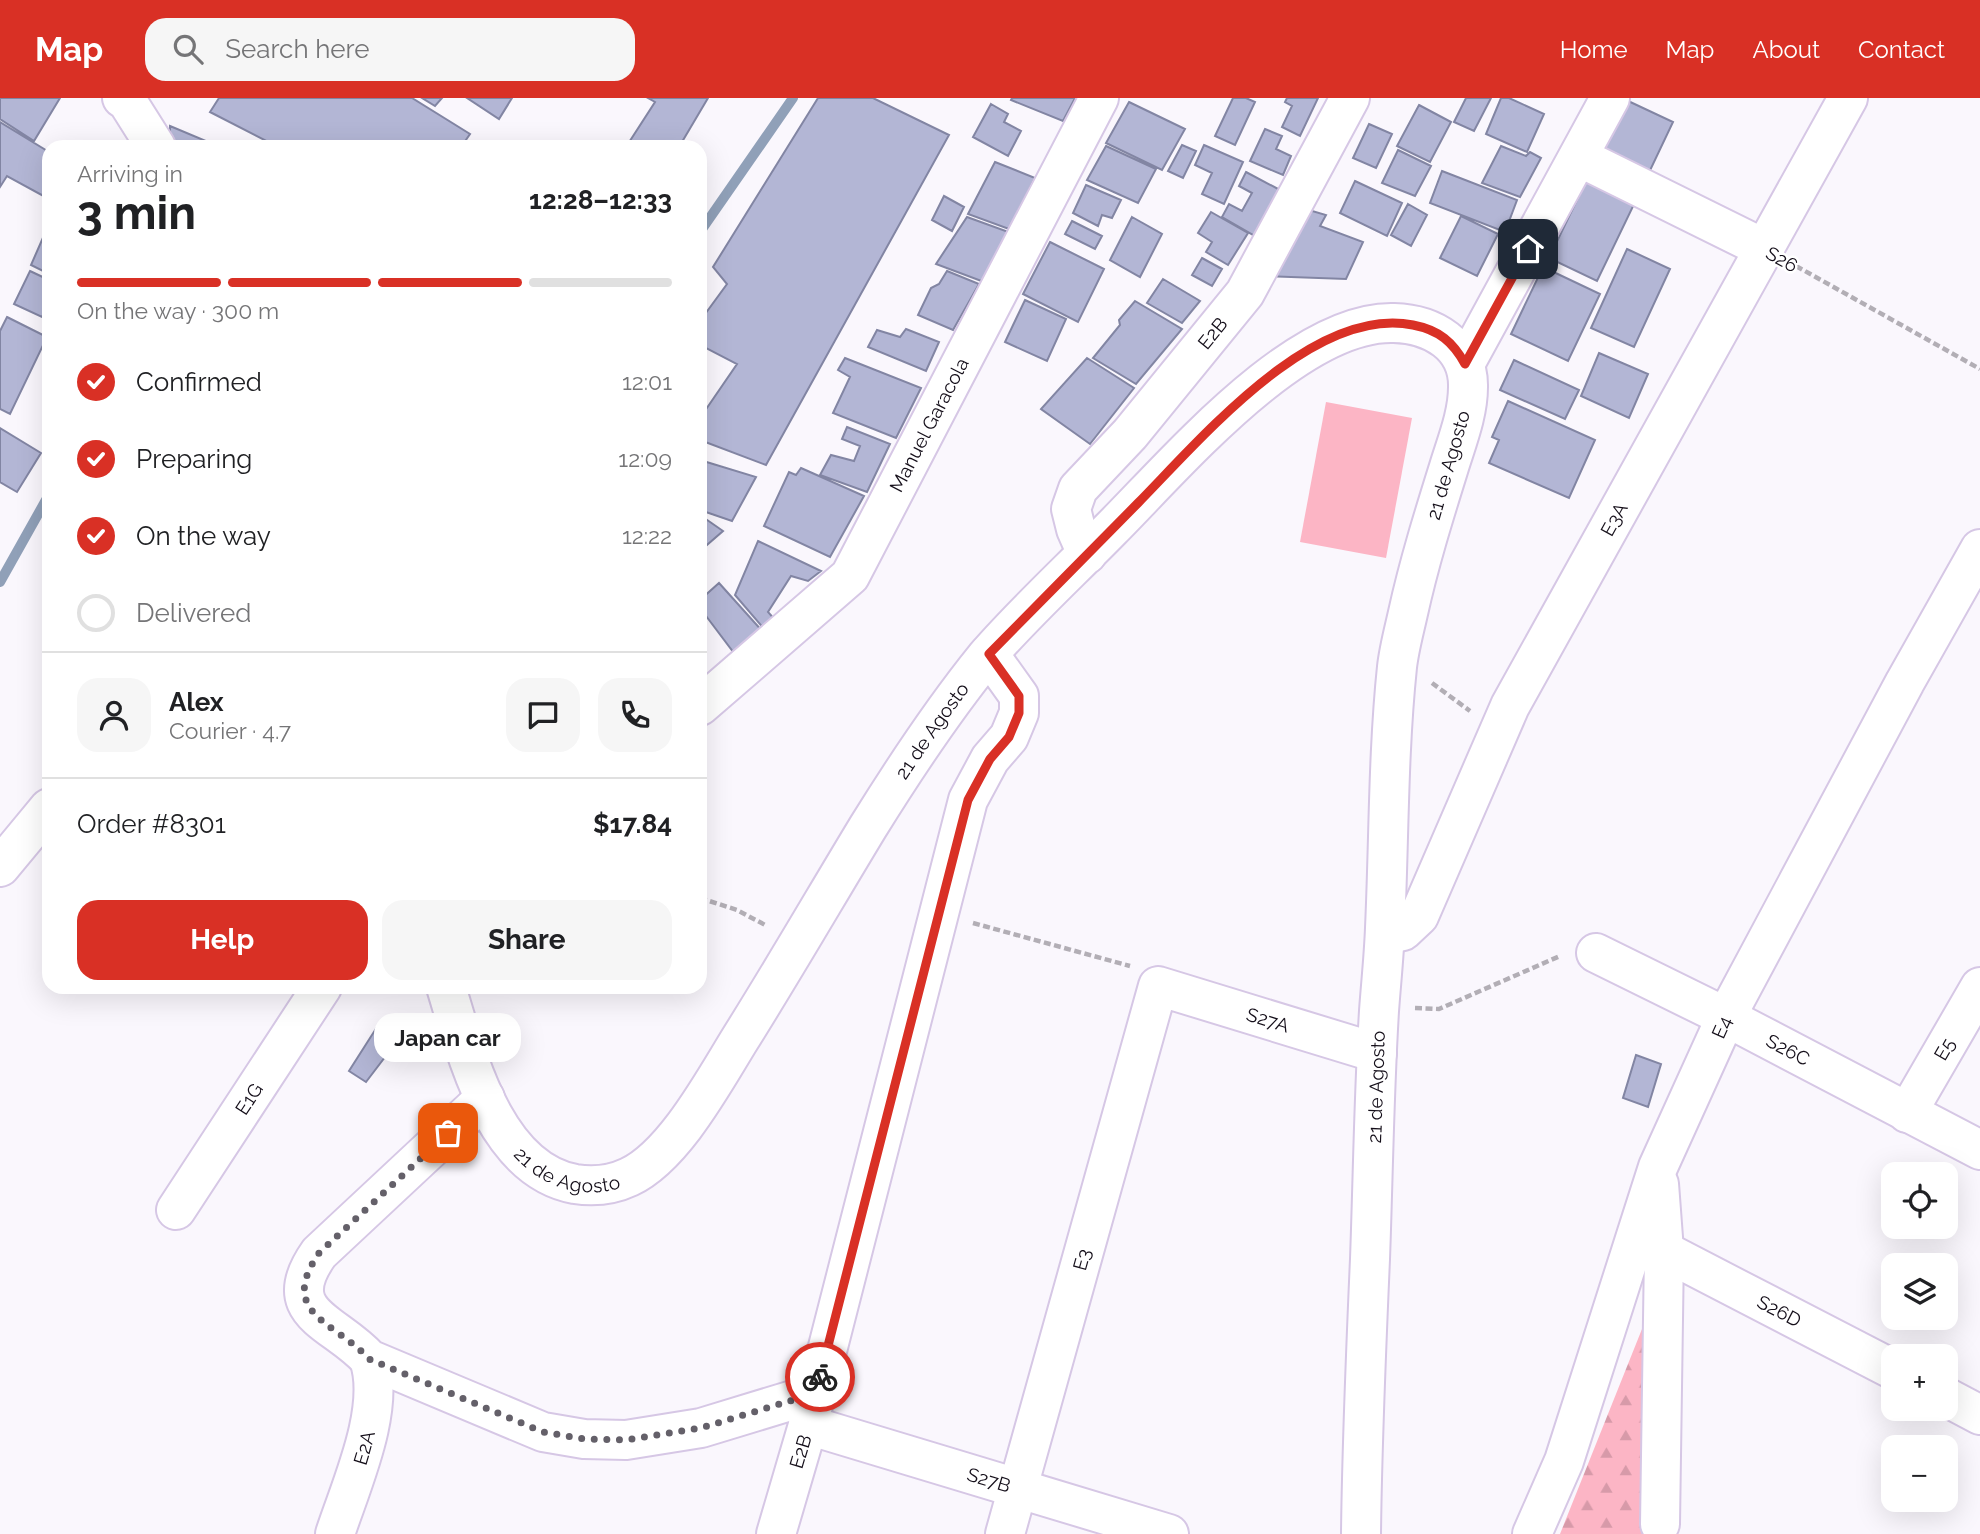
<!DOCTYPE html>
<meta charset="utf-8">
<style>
body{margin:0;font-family:Raleway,sans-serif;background:#f6f6f6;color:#202124;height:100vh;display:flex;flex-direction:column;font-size:26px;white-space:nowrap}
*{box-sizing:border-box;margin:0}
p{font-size:23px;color:#757577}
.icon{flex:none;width:38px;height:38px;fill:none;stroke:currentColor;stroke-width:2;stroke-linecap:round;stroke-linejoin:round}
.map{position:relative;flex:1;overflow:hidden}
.panel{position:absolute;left:42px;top:42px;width:665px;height:854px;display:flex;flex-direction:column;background:#fff;border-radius:21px;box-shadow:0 7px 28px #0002}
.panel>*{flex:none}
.buttons{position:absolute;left:1881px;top:1064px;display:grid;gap:14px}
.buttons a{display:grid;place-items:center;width:77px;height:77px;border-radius:14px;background:#fff;box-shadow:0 7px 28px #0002;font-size:35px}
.pin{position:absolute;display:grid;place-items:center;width:60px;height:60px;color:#fff;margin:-30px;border-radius:14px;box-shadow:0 4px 10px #0006}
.courier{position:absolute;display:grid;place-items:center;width:70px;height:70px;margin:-35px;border:5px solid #d93025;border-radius:50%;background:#fff;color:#222;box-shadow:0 2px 9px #0007}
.bubble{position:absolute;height:49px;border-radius:21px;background:#fff;box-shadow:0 7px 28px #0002;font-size:23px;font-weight:700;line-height:49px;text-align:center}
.summary em{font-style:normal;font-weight:700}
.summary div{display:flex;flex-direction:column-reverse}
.summary{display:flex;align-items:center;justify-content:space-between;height:119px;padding:0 35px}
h1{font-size:46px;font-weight:700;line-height:52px}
.bar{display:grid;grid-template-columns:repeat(4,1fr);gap:10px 7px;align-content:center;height:84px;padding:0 35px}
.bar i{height:9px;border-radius:5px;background:#e0e0e0}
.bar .active{background:#d93025}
.bar p{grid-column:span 4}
.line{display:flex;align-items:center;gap:18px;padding:0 35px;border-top:2px solid #e0e0e0}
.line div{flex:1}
.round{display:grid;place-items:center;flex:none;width:74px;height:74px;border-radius:21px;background:#f6f6f6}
ol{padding:0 35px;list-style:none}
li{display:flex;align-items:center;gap:21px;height:77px}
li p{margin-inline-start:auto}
li .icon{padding:7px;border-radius:50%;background:#d93025;color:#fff;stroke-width:4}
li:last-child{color:#757577}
li i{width:38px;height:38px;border:4px solid #e0e0e0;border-radius:50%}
.primary-button{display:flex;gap:14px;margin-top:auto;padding:14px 35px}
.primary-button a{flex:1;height:80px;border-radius:21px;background:#d93025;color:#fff;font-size:28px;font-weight:700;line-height:80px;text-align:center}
.primary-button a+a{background:#f6f6f6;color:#202124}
header{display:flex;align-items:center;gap:42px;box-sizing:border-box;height:98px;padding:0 35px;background:#d93025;color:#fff}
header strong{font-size:33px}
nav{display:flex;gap:38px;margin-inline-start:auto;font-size:24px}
.search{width:490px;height:63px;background:#f6f6f6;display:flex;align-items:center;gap:18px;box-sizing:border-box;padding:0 24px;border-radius:21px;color:#757577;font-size:26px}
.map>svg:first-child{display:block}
.forest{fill:url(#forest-firs)}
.park{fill:#fcb5c5}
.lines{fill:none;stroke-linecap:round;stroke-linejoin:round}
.stream{stroke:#90a0b8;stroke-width:10}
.building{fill:#b3b6d5;stroke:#8285a3;stroke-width:2}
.street-casing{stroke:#d6c7e5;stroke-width:42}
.secondary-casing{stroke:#d6c7e5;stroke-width:42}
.path{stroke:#b2aeb5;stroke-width:4.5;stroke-dasharray:7 3.5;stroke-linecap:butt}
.street{stroke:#fff;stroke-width:38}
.secondary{stroke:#fff;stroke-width:38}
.done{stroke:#646069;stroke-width:7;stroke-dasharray:0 12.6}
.route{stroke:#d93025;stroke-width:9}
.labels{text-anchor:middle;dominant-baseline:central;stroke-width:5;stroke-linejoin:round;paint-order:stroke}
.street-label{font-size:19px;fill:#140e19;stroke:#fff}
</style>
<header>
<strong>Map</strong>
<div class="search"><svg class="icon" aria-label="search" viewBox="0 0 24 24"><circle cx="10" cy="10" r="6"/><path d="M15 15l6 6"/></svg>Search here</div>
<nav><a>Home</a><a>Map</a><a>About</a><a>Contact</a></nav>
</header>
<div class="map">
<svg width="1980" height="1436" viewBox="0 0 1980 1436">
<defs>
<pattern id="forest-firs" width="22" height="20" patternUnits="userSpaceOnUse" patternTransform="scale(1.75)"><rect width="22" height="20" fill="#fcb5c5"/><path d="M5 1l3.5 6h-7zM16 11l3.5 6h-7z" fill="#d79aa9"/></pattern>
</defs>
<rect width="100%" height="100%" fill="#faf7fd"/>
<!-- forest -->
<path class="forest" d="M1668,1166L1672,1436H1560Z"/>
<!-- park -->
<path class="park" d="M1326,304L1412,320L1386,460L1300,444Z"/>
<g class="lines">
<!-- stream -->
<path class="stream" d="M700,134L793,0
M0,484L46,402"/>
</g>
<!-- building -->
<path class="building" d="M0,0H60L34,43L0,21Z
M219,0H412L470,36L461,49H278L210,14Z
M422,0H442L435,8Z
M467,0H512L499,21Z
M648,0H708L679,49H626L655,4Z
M818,0H873L949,37L766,367L700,342V320L737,266L700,247V223L727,186L713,169Z
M1012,0H1075L1063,23L1011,2Z
M1233,0H1246L1255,4L1235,47L1215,38Z
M1287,0H1318L1300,38L1282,29L1292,8L1285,4Z
M1466,0H1491L1474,33L1454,24Z
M1501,0H1509L1544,16L1527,54L1486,36Z
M1626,2L1673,24L1645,83L1598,61Z
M1129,4L1185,31L1162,72L1106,45Z
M991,6L1008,16L1004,24L1021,33L1008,58L973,39Z
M1419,7L1451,24L1430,64L1397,48Z
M0,24L49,54V101L7,78L0,89Z
M1369,26L1392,36L1376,70L1353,60Z
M170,28L206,43L204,49H175L170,40Z
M1265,31L1282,38L1276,51L1291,58L1283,77L1250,63Z
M1182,47L1196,53L1183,80L1168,73Z
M1204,47L1243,64L1224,106L1202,96L1212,75L1195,67Z
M1106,48L1156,71L1138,105L1087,82Z
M1501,48L1526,58L1530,54L1541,60L1520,99L1482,85Z
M1398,52L1431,68L1415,98L1382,85Z
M995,64L1035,80L1009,131L968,116Z
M1442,73L1517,102L1505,134L1430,105Z
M1246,74L1280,92L1255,138L1222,119L1229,106L1242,113L1252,95L1239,88Z
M1589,77L1637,100L1597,183L1549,160Z
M1355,83L1402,105L1387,138L1340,115Z
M1086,87L1121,102L1112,120L1102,117L1098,128L1073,115Z
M944,98L964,109L952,133L932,122Z
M1408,106L1427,117L1411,148L1391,137Z
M1302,110L1326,117L1320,128L1363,144L1346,181L1263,178Z
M1211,114L1248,135L1228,167L1206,154L1212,144L1198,135Z
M1461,118L1498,136L1477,178L1440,160Z
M967,119L1014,136L984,184L936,166Z
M1132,119L1162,136L1140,179L1110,162Z
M1072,123L1102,138L1095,151L1065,136Z
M49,126V176L31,167Z
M1050,144L1104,171L1078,224L1023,196Z
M1627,151L1670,171L1634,249L1591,230Z
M1202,160L1222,171L1212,188L1192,177Z
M1543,169L1600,196L1568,263L1511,236Z
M30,173L49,182V205L42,219L14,206Z
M947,173L979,186L953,232L918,217L931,190L939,186Z
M1163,181L1200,203L1182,225L1147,205Z
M1025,202L1066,221L1047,263L1005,244Z
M1135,203L1182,231L1136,286L1093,260L1120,227L1119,222Z
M7,219L47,239L10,316L0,311V233Z
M906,231L939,244L926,273L868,249L877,232L900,239Z
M1599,255L1648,276L1629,320L1581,298Z
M845,260L921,290L896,340L833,315L850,279L838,272Z
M1087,260L1134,290L1090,346L1041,311Z
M1514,262L1579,292L1565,321L1500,292Z
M1508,303L1595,342L1569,400L1489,365L1499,342L1492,339Z
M847,329L890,346L867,394L820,377L831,357L854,363L860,348L842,341Z
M0,330L41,355L17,394L0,384Z
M700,362L756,379L732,423L700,412Z
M801,370L864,398L830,459L764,428L789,374L796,377Z
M700,417L723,433L700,453Z
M758,443L821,473L808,483L791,478L768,514L776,523L765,532L735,497Z
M719,485L764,535L737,559L700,510V502Z
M389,919L404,934L366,984L349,973L377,929L382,930Z
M1636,957L1661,966L1648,1009L1623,1000Z"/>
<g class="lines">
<!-- street casing -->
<g class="street-casing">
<g id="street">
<path d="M1579,59L1765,151"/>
<path d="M1465,266L1610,0"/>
<path id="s1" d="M1087,456L1076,431L1071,411L1078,391L1130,336L1245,195L1350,0"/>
<path id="s2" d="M700,608L850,478L1099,0"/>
<path d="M0,769L49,710"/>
<path id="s3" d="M1385,837L1403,833L1419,818L1510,608L1848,0"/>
<path id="s4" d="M1596,855L1726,919L1980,1052"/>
<path d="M485,1000L319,1155C276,1216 335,1223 369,1261L543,1334L584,1341L626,1342L701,1330L816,1295"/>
<path id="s5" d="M1907,1015L1980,889"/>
<path d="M1659,1086L1664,1153L1660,1426"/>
<path id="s6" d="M176,1112L322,889"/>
<path id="s7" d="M1664,1153L1894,1272"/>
<path d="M1946,1299L1980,1317"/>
<path id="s8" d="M808,1327L1169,1436"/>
<path id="s9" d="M335,1436C351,1387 386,1311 369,1261"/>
<path id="s10" d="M776,1436L808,1327L968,702L990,661L1009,639L1019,615V598L989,556"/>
<path id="s11" d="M1005,1436L1158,888L1377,955"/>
<path id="s12" d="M1532,1436L1564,1363L1658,1069L1726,919L1905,584L1980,451"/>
</g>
</g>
<!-- secondary casing -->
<g class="secondary-casing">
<g id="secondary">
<path d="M122,0L127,3L156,49"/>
<path id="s13" d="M446,889C467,957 494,1071 575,1086C594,1089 612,1087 629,1079C674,1058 714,983 740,941C784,871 825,800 868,729C904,671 943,612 986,559C1023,516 1071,472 1111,431C1176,366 1297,222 1394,225C1432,226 1469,247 1468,289C1468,316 1457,343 1449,369C1434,417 1419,465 1408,515C1404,533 1399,551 1397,569C1388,655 1389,743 1385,830C1384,858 1381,885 1379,913C1374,995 1373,1078 1370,1161C1366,1252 1362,1344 1361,1436"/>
</g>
</g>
<!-- path -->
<path class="path" d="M1796,168L1980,271
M1432,585L1470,613
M700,800L737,812L767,828
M973,825L1130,868
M1415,910L1439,911L1560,858"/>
<!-- street -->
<use href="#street" class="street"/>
<!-- secondary -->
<use href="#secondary" class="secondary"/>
</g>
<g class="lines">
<!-- done -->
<path class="done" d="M448,1035L319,1155C277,1216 335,1223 369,1261L543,1334L584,1341L626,1342L701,1330L816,1295L820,1279"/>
<!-- route -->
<path class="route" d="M820,1279L968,702L990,661L1009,639L1019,615V598L989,556C1039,506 1088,455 1138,405C1201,341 1313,207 1413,227C1439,232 1453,244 1465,266L1528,151"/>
</g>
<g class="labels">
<!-- street labels -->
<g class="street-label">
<text transform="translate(1782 161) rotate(29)">S26</text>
<text stroke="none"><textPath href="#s1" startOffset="275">E2B</textPath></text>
<text stroke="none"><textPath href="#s2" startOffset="369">Manuel Garacola</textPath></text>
<text transform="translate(1448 367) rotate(-74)">21 de Agosto</text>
<text stroke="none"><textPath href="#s3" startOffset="483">E3A</textPath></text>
<text stroke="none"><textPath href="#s13" startOffset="845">21 de Agosto</textPath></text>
<text stroke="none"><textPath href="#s11" startOffset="684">S27A</textPath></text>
<text stroke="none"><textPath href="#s12" startOffset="542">E4</textPath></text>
<text stroke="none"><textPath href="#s4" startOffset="215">S26C</textPath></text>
<text stroke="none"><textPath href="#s5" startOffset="74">E5</textPath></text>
<text transform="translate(1376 989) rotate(-88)">21 de Agosto</text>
<text stroke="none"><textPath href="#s6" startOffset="133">E1G</textPath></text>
<text stroke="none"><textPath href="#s13" startOffset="236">21 de Agosto</textPath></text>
<text stroke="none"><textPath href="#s11" startOffset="285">E3</textPath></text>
<text stroke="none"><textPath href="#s7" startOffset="130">S26D</textPath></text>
<text stroke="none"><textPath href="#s9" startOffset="91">E2A</textPath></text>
<text stroke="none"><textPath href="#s10" startOffset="86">E2B</textPath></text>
<text stroke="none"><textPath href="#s8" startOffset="189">S27B</textPath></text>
</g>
</g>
</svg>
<div class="buttons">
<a><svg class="icon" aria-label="locate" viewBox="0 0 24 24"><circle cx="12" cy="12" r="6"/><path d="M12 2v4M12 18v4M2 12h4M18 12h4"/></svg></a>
<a><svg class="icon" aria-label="layers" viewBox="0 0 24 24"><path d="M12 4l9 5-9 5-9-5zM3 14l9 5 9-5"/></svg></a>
<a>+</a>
<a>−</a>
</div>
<div class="pin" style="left:448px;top:1035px;background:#ea580c"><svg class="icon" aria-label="bag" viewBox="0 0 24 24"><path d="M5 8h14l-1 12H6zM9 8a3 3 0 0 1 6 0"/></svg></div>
<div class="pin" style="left:1528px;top:151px;background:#1f2937"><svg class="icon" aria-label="home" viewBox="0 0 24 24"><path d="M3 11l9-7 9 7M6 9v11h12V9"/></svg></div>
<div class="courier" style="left:820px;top:1279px"><svg class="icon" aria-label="bike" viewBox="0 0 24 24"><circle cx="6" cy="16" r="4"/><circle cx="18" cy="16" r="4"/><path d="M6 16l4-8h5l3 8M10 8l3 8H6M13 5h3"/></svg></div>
<div class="bubble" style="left:374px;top:915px;width:147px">Japan car</div>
<section class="panel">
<div class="summary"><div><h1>3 min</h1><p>Arriving in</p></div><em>12:28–12:33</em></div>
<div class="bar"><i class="active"></i><i class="active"></i><i class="active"></i><i></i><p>On the way · 300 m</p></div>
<ol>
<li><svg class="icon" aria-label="check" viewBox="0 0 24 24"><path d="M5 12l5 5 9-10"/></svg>Confirmed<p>12:01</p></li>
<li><svg class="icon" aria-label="check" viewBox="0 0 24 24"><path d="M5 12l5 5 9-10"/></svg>Preparing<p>12:09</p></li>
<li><svg class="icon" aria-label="check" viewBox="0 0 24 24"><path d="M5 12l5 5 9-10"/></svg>On the way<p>12:22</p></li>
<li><i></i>Delivered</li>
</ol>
<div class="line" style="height:126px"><a class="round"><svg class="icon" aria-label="person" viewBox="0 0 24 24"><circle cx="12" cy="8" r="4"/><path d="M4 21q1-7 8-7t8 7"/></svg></a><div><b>Alex</b><p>Courier · 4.7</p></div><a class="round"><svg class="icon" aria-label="chat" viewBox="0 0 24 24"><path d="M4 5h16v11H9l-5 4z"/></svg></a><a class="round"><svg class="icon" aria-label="phone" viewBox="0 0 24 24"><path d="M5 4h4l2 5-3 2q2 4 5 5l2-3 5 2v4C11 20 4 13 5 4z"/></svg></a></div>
<div class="line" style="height:91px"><div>Order #8301</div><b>$17.84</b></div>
<div class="primary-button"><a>Help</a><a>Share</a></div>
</section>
</div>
